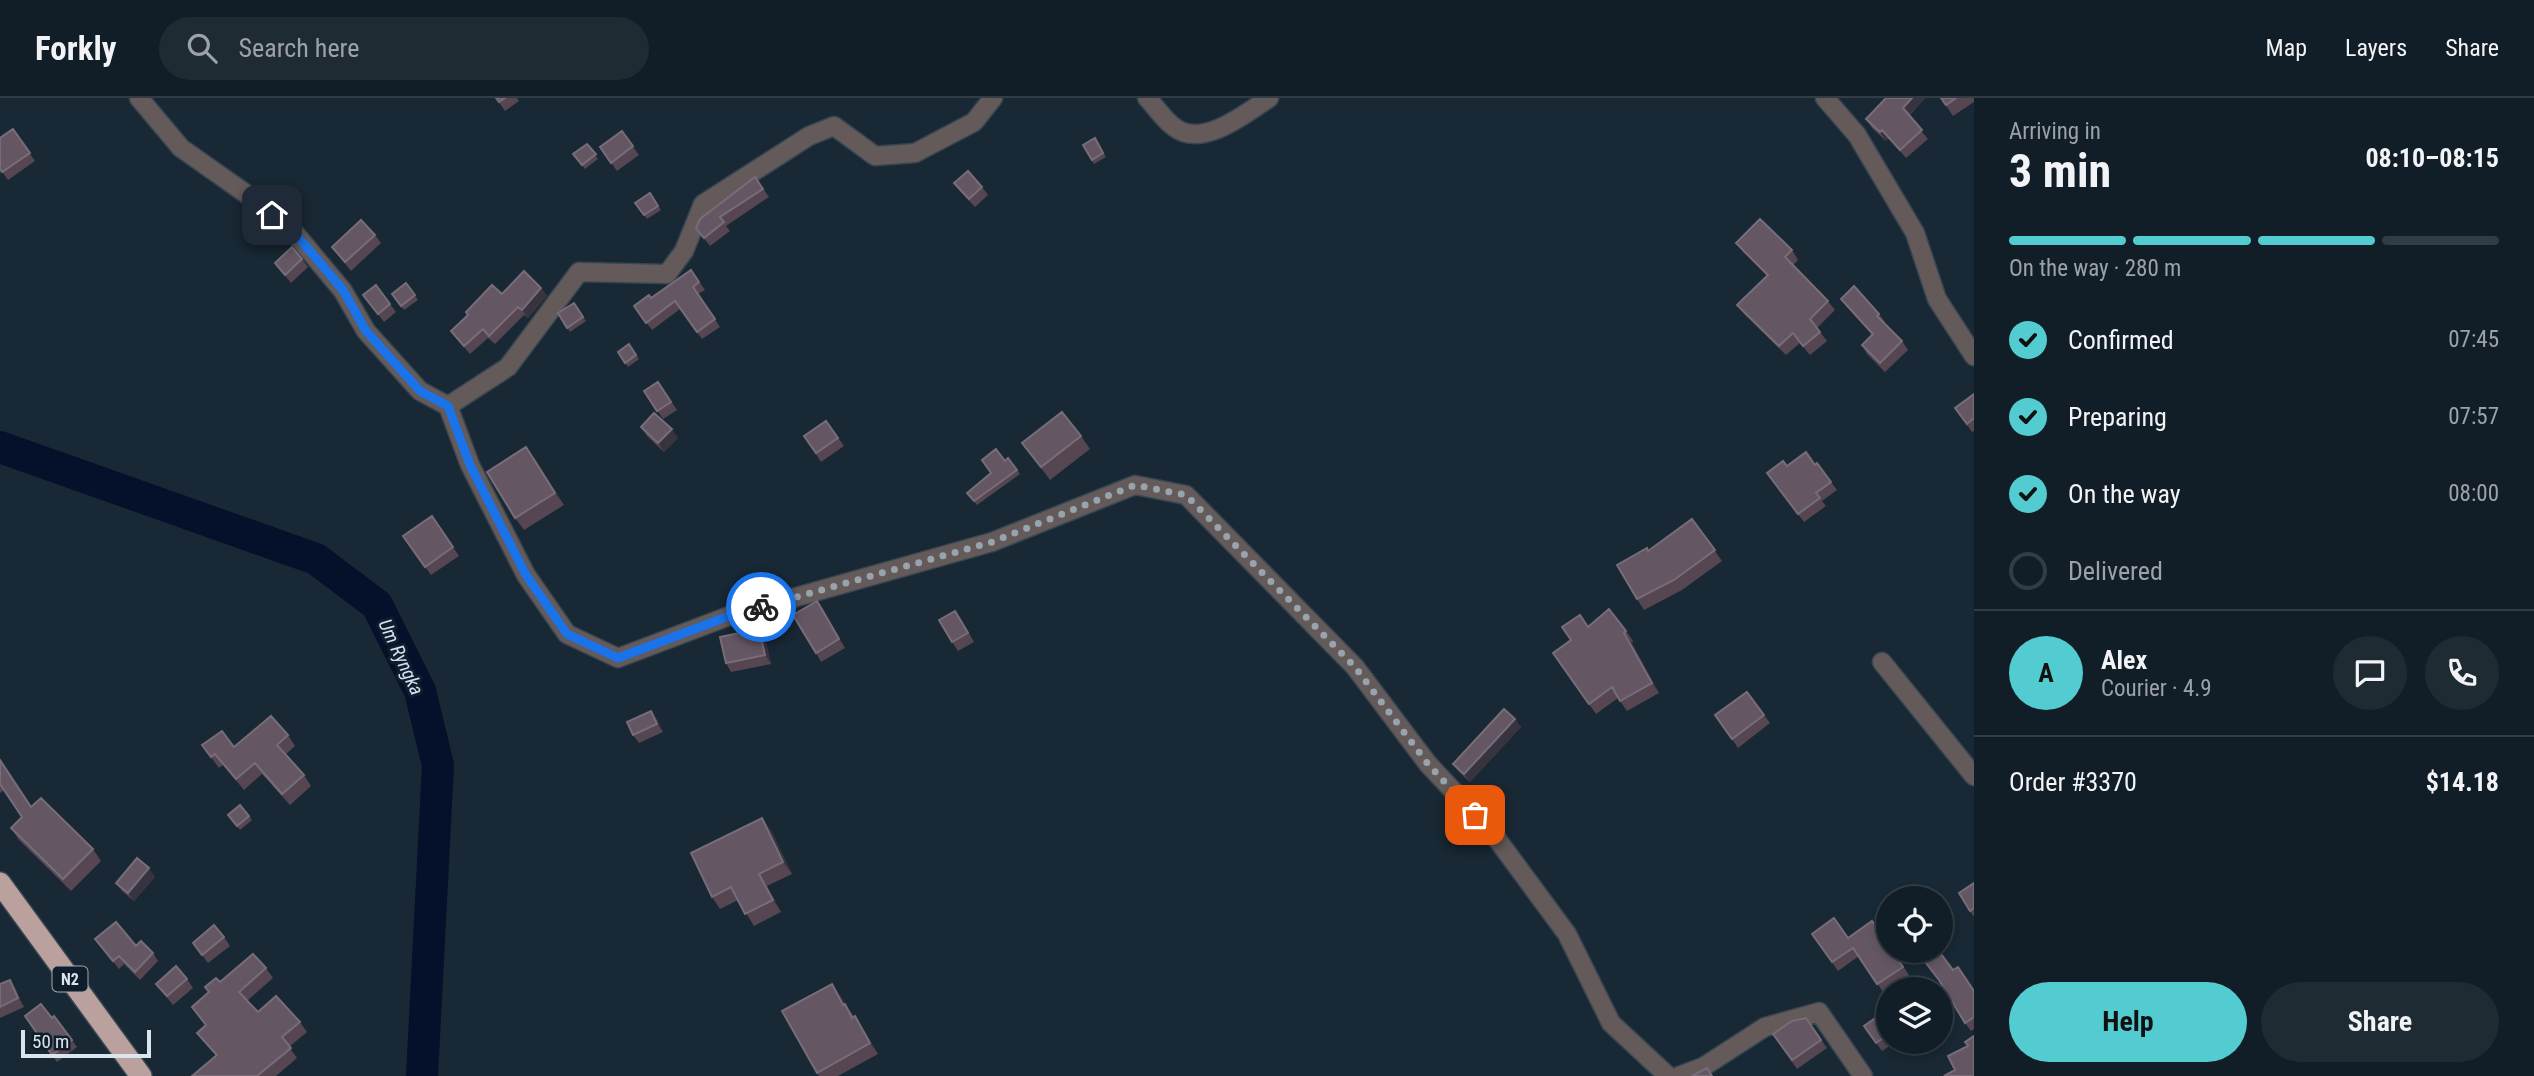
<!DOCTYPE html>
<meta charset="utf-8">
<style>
body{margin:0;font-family:"Roboto Condensed",sans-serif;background:#1f2b33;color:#f1f3f6;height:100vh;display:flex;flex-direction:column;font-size:26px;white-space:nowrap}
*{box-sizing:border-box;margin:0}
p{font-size:23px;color:#9ca2a7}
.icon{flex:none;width:38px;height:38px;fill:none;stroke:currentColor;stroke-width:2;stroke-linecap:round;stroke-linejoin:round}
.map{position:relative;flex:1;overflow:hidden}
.panel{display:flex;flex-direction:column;background:#121e27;width:560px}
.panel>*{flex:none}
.buttons{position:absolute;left:1876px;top:788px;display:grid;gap:14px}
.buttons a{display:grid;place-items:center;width:77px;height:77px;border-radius:50%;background:#121e27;box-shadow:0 4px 10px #0003,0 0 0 2px #313c44;font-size:35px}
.scale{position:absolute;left:21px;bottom:18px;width:130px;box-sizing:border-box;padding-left:7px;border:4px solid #dbe5ee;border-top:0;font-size:19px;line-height:24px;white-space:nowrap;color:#dbe5ee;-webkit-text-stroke:5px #0f1e2a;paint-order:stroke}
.pin{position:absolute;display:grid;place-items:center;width:60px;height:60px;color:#fff;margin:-30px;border-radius:14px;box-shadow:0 4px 10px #0006}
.courier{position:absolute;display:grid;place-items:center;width:70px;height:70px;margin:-35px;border:5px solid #1a73e8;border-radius:50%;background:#fff;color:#222;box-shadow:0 2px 9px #0007}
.summary em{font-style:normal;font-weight:700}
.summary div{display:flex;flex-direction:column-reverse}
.summary{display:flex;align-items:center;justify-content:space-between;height:119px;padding:0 35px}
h1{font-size:46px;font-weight:700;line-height:52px}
.bar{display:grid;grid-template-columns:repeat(4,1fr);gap:10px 7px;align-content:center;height:84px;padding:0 35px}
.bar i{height:9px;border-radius:5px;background:#313c44}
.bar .current{background:#52ccd0}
.bar p{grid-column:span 4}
.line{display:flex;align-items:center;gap:18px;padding:0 35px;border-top:2px solid #313c44}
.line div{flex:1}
.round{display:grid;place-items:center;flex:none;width:74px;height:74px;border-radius:37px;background:#1f2b33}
ol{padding:0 35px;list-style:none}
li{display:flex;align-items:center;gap:21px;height:77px}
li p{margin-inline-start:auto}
li .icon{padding:7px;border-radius:50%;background:#52ccd0;color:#111;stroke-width:4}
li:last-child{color:#9ca2a7}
li i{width:38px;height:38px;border:4px solid #313c44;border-radius:50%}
.action{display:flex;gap:14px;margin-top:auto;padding:14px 35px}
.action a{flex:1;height:80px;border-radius:42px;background:#52ccd0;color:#111;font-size:28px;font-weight:700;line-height:80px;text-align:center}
.action a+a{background:#1f2b33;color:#f1f3f6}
header{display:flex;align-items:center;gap:42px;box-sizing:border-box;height:98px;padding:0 35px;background:#121e27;border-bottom:2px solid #313c44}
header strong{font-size:33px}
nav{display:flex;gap:38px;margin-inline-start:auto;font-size:24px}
.search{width:490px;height:63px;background:#1f2b33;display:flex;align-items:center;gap:18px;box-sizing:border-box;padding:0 24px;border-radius:38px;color:#9ca2a7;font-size:26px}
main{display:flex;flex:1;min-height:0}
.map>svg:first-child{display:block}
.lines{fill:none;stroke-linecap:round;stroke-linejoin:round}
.river{stroke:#05102a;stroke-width:32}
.minor-casing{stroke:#374652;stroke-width:21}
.highway-casing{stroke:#374652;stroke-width:24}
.minor{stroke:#645a59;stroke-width:18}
.highway{stroke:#bba19e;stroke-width:21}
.wall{fill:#564652}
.shaded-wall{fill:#37333f}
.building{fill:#645763;stroke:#776d78;stroke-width:2}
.done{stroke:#97a3ad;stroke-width:7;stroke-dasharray:0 12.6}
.route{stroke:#1a73e8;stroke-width:9}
.labels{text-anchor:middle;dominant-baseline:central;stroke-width:6;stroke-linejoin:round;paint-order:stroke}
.shield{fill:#0f1e2a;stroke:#9ea9b3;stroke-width:2}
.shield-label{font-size:16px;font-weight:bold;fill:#dbe5ee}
.water-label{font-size:19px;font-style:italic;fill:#d5e1f8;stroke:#0f1e2a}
</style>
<header>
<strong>Forkly</strong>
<div class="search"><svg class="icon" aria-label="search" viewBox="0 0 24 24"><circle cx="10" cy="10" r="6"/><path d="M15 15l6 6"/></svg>Search here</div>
<nav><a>Map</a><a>Layers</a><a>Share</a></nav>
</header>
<main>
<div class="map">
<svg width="1974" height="978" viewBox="0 0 1974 978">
<rect width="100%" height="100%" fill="#182834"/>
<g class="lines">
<!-- river -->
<path class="river" d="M0,349L316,461L377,507L420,593L438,667L422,978"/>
<!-- minor casing -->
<g class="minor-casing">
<path id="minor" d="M139,0L181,50L252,100L293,133L343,193L366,233L420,293L448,308L508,269L579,174L667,176L684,153L703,106L809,38L834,28L875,58L915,55L974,24L993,0
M1147,0C1156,9 1164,22 1174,29C1202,51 1245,16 1269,0
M1825,0L1857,37L1915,135L1937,201L1974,258
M448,308L470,367L526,477L567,536L618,560L729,518L992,444L1135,387L1186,397L1355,569L1428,666L1491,733L1567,836L1611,925L1668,978
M1882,564L1974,678
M1679,978L1703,969L1765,929L1819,914L1863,978"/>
</g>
<!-- highway casing -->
<g class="highway-casing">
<path id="highway" d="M0,785L141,978"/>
</g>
<!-- minor -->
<use href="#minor" class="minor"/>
<!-- highway -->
<use href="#highway" class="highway"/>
</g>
<!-- wall -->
<path class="wall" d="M496,0H517L519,3L505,13Z
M1886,0H1925L1909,18L1928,41L1906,60L1888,40L1886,43L1872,30L1866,21Z
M1941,0H1974V4L1953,18Z
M13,31L35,63L8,82L0,71Z
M622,33L639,57L617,73L600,49Z
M1095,40L1106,59L1094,66L1092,62Z
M587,46L598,61L585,71L573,56Z
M755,79L769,99L726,128L730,133L710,148L696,130Z
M954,85L982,89L988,97L975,109L960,93Z
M650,95L661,112L647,121L635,105Z
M375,137L381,145L351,173L332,149Z
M1736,145L1792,152L1798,162L1793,167L1828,203L1835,212L1817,230L1827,243L1810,257L1800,245L1786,257L1744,216L1737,207L1767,178L1743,154Z
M302,161L308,169L291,185L275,165Z
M691,172L705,192L698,196L720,229L702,241L680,211L652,232L634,208L651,200Z
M406,185L418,202L404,212L392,196Z
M541,190L547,198L528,220L524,217L495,246L488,240L470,256L457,241L451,233L468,217L466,214L502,196Z
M363,197L390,206L396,214L384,224Z
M1841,201L1879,216L1885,224L1884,225L1902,243L1908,252L1885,274L1867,256L1862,247L1872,237L1847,209Z
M574,205L586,223L570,234L558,215Z
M629,246L639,261L628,269L618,254Z
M658,284L677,312L663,321L644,293Z
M1974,296V333L1972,334L1955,310Z
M826,323L844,348L821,364L804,338Z
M641,329L678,340L664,354L647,338Z
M1081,338L1090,351L1050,382L1022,345Z
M1008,360L1020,376L977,407L967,395Z
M535,361L564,407L524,432L515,420Z
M1817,365L1837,392L1822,403L1826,408L1804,424L1767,375L1787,368L1816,367Z
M432,418L459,458L431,477L403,438Z
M1692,421L1722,463L1682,492L1644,512L1637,501L1649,453Z
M823,511L845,550L821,564L816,555Z
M961,521L974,544L958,553L952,544Z
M1588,529L1626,533L1633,543L1632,545L1659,595L1627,613L1618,600L1596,616L1553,555Z
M759,531L765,540L771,566L731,574L726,565Z
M1715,617H1764L1770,625L1738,650Z
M657,621L663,634L639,645L633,637Z
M1515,621L1521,629L1470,684L1459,674L1453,666Z
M288,637L295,648L285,657L304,677L311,688L290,707L262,676L244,692L223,667L219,670L202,647L234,649Z
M0,662L32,709L93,751L101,763L71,793L19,742L11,730L22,719L4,692L0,695Z
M240,707L252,722L240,732L228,717Z
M771,732L792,776L767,788L781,814L754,828L738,802L720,811L712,799Z
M155,779L134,803L122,793L116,785Z
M1974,785V819L1959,795Z
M1812,836L1848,840L1892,852L1909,877L1883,894L1859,858L1838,873Z
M224,839L230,848L208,865L193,845Z
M95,841L136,848L153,855L158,863L140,882L124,866L119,871Z
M266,870L273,880L247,903L258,914L300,924L307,934L289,949L297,960L276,978H192L216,958L204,944L197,935L206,927L192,909L209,894Z
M1953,872L1974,893V931L1971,933L1965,925Z
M187,881L193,890L173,907L156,886Z
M0,886L15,890L24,909L0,920Z
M840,897L845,906L862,929L878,956L838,978H819L782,913Z
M1888,911V943H1897L1882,953L1864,928Z
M25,918L52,920L54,918L77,949L57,964Z
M1806,920L1827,950L1797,971L1773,936Z"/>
<!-- shaded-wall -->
<path class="shaded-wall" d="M1912,0H1925L1908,18L1903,10Z
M1882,32L1888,40L1886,43L1880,34Z
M541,190L547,198L528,220L522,212Z
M672,331L678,340L664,354L658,345Z
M526,349L535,361L564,407L555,395Z
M817,503L823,511L845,550L839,541Z
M759,531L765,540L771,566L765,557Z
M1624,535L1632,545L1659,595L1652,585Z
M651,613L657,621L663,634L657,626Z
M1515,621L1521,629L1470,684L1464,676Z
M762,720L771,732L792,776L783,764Z
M149,770L155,779L134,803L128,795Z
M759,776L767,788L781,814L773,802Z
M10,882L15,890L24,909L18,900Z
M832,886L840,897L851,918L843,907Z
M855,918L862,929L878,956L870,945Z"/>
<!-- building -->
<path class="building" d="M496,0H505L499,4Z
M1886,0H1912L1903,10L1922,32L1900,52L1882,32L1880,34L1866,21Z
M1941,0H1956L1946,7Z
M13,31L30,55L2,74L0,71V40Z
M622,33L633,48L611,65L600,49Z
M1095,40L1103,55L1092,62L1083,47Z
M587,46L596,56L582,67L573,56Z
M968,73L982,89L969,101L954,85Z
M755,79L763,91L720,119L724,124L704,140L696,130L700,121Z
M650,95L658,108L644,117L635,105Z
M1760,121L1792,152L1785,159L1828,203L1810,221L1820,234L1803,248L1793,235L1779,248L1737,207L1768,177L1736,145Z
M361,122L375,137L345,164L332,149Z
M292,149L302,161L285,177L275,165Z
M691,172L699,184L693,189L715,221L697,234L675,203L646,225L634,208L649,197L651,200Z
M524,173L541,190L522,212L518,209L489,238L483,231L464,248L451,233L468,217L466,214L492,187L502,196Z
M406,185L415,197L401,208L392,196Z
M376,187L390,206L378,216L363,197Z
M1854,188L1879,216L1877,218L1902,243L1880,265L1862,247L1873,236L1841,201Z
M574,205L583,219L567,230L558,215Z
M629,246L636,257L625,265L618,254Z
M658,284L671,304L657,313L644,293Z
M1974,296V320L1967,326L1955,310Z
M1062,314L1081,338L1041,369L1022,345Z
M654,315L672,331L658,345L641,329Z
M826,323L838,340L816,355L804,338Z
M526,349L555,395L515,420L487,374Z
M996,351L1005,363L1008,360L1017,372L974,403L967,395L991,375L982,362Z
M1806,354L1815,367L1817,365L1831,384L1816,395L1820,400L1798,416L1767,375L1783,363L1787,368Z
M432,418L453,449L425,469L403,438Z
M1692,421L1715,452L1674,482L1637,501L1617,467L1647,450L1648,453Z
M817,503L839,541L816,555L793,517Z
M1609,511L1626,533L1624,535L1652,585L1620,603L1612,589L1589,606L1553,555L1571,542L1562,529L1580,517L1588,529Z
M955,513L968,535L952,544L939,522Z
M759,531L765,557L726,565L720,539Z
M1747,594L1764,617L1732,641L1715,617Z
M1504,611L1515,621L1464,676L1453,666Z
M651,613L657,626L633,637L627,624Z
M271,618L288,637L277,647L304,677L282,696L255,665L236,681L215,656L211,659L202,647L222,633L234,649Z
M0,662L31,709L41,700L93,751L63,781L11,730L22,719L0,686Z
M240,707L249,718L237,728L228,717Z
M762,720L783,764L759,776L773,802L745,816L731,789L712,799L691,755Z
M137,760L149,770L128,795L116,785Z
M1974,785V810L1970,813L1959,795Z
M1834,820L1848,840L1872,823L1888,847V852H1892L1903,869L1877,886L1853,850L1832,864L1812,836Z
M116,824L136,848L141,843L153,855L135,874L119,858L113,863L95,841Z
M214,827L224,839L202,857L193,845Z
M1916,852H1938L1953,872L1958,869L1974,893V919L1965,925L1939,882Z
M253,856L266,870L239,894L258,914L276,898L300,924L282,939L291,950L257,978H192L217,957L197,935L206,927L192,909L209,894L205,889L216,880L220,884Z
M176,868L187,881L167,898L156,886Z
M10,882L18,900L0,909V886Z
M832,886L843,907L845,906L852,920L855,918L870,945L817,975L782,913Z
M41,906L52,920L54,918L72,942L52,957L25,918Z
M1888,911V937L1876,945L1864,928Z
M1806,920L1821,942L1792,962L1773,936L1792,923Z
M1974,938V978H1944L1955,972L1948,958L1968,948L1965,944Z
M1707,970L1712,978H1692Z"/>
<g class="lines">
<!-- done -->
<path class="done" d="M761,509L992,444L1135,387L1186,397L1355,569L1428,666L1475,717"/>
<!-- route -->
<path class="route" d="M272,117L293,133L343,192L366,233L420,293L448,308L470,367L526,477L567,536L618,560L729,518L761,509"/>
</g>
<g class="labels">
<!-- shield labels -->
<rect class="shield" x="52.5" y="868.5" width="35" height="25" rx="5"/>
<g class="shield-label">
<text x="70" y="881">N2</text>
</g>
<!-- water labels -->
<g class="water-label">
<text transform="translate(401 559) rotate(65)">Um Ryngka</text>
</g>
</g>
</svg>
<div class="buttons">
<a><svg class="icon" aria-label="locate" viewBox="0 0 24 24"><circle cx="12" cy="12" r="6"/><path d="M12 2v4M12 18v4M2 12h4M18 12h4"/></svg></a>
<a><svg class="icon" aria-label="layers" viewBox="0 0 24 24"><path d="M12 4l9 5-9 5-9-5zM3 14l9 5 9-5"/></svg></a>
</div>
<div class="scale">50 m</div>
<div class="pin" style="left:1475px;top:717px;background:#ea580c"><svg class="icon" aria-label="bag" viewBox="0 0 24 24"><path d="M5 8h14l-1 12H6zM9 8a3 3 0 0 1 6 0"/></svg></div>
<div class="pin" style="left:272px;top:117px;background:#1f2937"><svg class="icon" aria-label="home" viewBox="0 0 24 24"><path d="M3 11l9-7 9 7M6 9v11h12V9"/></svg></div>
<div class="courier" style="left:761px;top:509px"><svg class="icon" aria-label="bike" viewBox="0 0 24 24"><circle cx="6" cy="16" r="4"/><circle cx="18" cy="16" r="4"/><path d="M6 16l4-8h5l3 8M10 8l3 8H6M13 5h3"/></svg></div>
</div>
<section class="panel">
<div class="summary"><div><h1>3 min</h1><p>Arriving in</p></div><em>08:10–08:15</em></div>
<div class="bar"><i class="current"></i><i class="current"></i><i class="current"></i><i></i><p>On the way · 280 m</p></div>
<ol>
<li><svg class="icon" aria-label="check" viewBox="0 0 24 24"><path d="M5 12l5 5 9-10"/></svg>Confirmed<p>07:45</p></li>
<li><svg class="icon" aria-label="check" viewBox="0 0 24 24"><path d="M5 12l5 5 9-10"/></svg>Preparing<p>07:57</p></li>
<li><svg class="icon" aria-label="check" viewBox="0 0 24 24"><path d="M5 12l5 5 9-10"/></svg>On the way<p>08:00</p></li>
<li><i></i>Delivered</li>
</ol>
<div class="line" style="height:126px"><b class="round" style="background:#52ccd0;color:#111">A</b><div><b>Alex</b><p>Courier · 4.9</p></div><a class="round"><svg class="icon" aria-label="chat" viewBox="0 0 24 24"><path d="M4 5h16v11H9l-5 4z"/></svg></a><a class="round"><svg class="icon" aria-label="phone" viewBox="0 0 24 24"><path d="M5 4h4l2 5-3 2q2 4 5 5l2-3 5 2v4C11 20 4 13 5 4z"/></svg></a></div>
<div class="line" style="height:91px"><div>Order #3370</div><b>$14.18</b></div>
<div class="action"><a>Help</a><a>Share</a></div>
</section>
</main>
